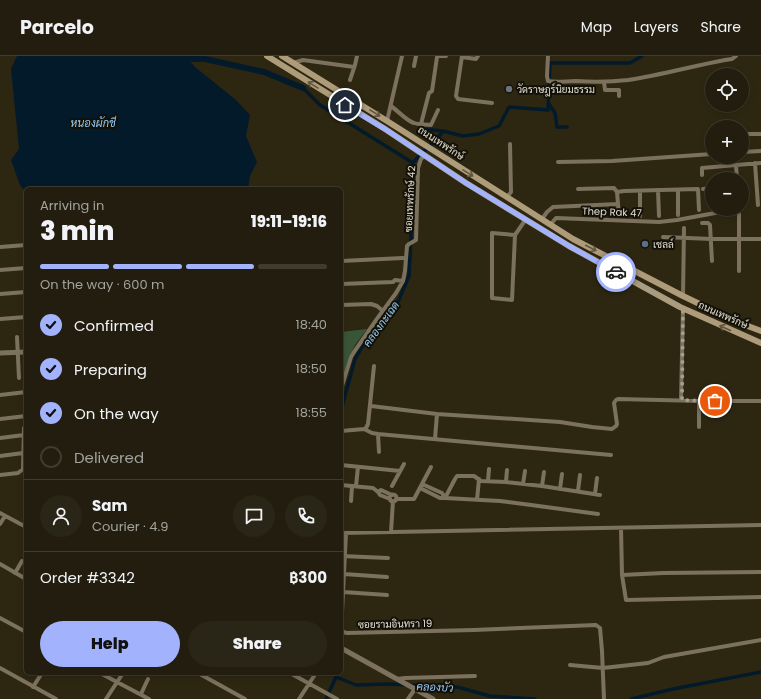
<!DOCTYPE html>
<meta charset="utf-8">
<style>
body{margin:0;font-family:Poppins,Sarabun,sans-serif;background:#2a2617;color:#f1f3f6;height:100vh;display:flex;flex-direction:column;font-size:15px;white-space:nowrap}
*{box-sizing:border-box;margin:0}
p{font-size:13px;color:#a2a29e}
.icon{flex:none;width:22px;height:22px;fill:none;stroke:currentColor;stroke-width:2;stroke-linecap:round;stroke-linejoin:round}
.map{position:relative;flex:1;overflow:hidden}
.details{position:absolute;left:24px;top:131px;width:319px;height:488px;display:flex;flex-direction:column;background:#221d0e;border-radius:6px;box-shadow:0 2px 6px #0003,0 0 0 1px #3f3b2e}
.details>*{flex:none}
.buttons{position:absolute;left:705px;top:12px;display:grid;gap:8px}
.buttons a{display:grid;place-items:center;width:44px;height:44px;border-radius:50%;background:#221d0e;box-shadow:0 2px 6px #0003,0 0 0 1px #3f3b2e;font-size:20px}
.pin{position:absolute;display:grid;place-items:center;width:34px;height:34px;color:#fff;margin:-17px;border:2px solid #fff;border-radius:50%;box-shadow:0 1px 4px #0007}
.courier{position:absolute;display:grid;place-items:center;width:40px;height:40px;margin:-20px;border:3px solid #a2b2fd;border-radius:50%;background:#fff;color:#222;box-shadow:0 1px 5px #0007}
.head em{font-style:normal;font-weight:800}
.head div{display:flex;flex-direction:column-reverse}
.head{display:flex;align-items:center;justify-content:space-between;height:68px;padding:0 16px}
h1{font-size:26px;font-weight:800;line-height:30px}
.bar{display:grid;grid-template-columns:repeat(4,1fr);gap:6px 4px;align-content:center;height:48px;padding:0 16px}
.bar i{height:5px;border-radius:3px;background:#3f3b2e}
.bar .on{background:#a2b2fd}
.bar p{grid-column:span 4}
.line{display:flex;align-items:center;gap:10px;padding:0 16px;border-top:1px solid #3f3b2e}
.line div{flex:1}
.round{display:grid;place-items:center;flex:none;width:42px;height:42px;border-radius:21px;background:#2a2617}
ol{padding:0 16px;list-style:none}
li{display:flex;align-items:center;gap:12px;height:44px}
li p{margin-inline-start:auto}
li .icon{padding:4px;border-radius:50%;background:#a2b2fd;color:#111;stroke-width:4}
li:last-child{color:#a2a29e}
li i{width:22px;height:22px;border:2px solid #3f3b2e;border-radius:50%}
.cta{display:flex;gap:8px;margin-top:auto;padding:8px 16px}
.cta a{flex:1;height:46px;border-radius:24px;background:#a2b2fd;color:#111;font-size:16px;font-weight:800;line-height:46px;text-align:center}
.cta a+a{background:#2a2617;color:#f1f3f6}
header{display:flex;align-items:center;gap:24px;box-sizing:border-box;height:56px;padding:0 20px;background:#221d0e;border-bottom:1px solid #3f3b2e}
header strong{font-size:19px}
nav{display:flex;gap:22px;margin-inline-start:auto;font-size:14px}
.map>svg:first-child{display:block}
.green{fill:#395538}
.water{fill:#031a2a}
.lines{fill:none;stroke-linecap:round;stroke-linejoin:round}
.canal{stroke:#031a2a;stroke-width:3.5}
.river{stroke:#031a2a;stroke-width:6}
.minor{stroke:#7c715d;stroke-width:4}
.tertiary{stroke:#7c715d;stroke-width:5}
.secondary{stroke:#ad9b7a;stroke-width:6}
.oneway{stroke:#605640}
.done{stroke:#a39e8e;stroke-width:4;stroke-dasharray:0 7.2}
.route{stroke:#a2b2fd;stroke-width:5}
.worship-dot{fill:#6b7280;stroke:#131007;stroke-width:1.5}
.service-dot{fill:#5c6f8a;stroke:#131007;stroke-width:1.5}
.labels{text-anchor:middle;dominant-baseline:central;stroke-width:4;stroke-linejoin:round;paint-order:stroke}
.poi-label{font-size:10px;fill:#e2ded1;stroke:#131007;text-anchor:start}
.street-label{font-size:10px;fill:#e2ded1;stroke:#131007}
.water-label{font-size:11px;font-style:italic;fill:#94c9f5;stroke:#131007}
</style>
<header>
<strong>Parcelo</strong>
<nav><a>Map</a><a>Layers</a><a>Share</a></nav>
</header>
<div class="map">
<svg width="761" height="643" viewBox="0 0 761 643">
<rect width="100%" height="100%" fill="#2d2712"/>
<!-- green -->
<path class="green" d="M367,273L355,289L349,301L341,329V276Z"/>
<!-- water -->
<path class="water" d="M17,0H185L195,11L236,44L250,59L246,80L257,106L250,120L248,133H26V136L20,129L11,104L19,93L11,13Z"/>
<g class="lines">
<!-- canal -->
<path class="canal" d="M303,32L320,49L413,107C422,95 435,87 443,75
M549,48L555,57L557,71H567
M420,73L443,75L463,80L479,78L499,70L509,51L548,54L550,7H630L642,0
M341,354L355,303L362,291L398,246L409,220L411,180L413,107
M336,621L356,629L388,628L457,631L490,640L535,643
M326,643L336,621L337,617
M631,643L673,633L761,616"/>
<!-- river -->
<path class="river" d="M170,0L188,3H205L264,16L303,32"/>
<!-- minor -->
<path class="minor" d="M440,0H446
M462,0L456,40L458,43L492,47
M548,0L547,20L548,25C557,27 566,25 576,25C593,26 610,26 628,24C661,19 693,10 725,4L732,3L736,0
M462,1L476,3L478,0
M293,7L303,4L354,11
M414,10L416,0
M350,24L355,9L357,0
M604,26L605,34H619V40
M391,50C398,55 407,65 414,67C419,69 425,68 431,69L438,54
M387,65L402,0
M421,68L429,37L432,35L437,1L439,0
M742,78H761
M742,96L761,95
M558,106L612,105L712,98
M755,107L758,149
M702,119V112L736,109
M737,123L736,109L761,107
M578,133L614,132L617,136
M703,133L712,132
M658,134L659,160
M678,134V159
M640,135V160
M507,141L511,136L510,88
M618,148L619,159
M739,158V215
M542,163L547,156L553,151L618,148L617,136L624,135L698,133L699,154
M702,167H708L710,169L712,205
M550,169L556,162L659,166L677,164L737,153
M515,179L492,177V242L512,244L515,179L526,163
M663,181L712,183H761
M0,191L26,189
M341,205L403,202
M341,208L342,228
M0,214L26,212
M341,228L393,226L395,224L403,225
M0,238L26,236
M683,240L684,172
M341,249L371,248L377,250L383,255
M0,263L26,261
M17,281L19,322
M341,333L351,301L354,296L379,260L396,237L403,225L405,215L407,190L409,188L416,184L418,112L421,103L424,100
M0,339L26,336
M681,344L683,253
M371,350L437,358L560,366L592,371L612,373L616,370L617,368L614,347L616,344L618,343L701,345H761
M0,363L26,360
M699,371V345
M364,373L372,377L378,378L611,399
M341,375L364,373L366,372L368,368L374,310
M378,378L379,396
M0,382L24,379
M435,383L437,358
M0,400L23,397
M341,409L400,415
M0,419L18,417L23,413L24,372
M488,425L489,413
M506,426L507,414
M422,428L442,437L445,442
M523,428L525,415
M341,429L373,432L378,436L380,439L390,443
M356,430L358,411
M392,430L404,408
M542,430L544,416
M420,432L440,442H445
M560,433L562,418
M578,435L580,419
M378,436L381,434L392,439
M595,438L597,422
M389.5 442a3.5 3.5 0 1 1 7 0a3.5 3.5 0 1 1-7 0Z
M396,443H414L431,411
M477,444L479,423
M351,445L352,430
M0,457L26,471
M598,458L531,449L500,445L445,442L455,423L457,420H474L481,425L506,426L542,430L600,439
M0,468L5,460
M621,472L622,519L626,544L761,541
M391,476L393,445
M341,477L761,469
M341,500L388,502
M0,508L26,523
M15,517L22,505
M344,518L387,521
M622,519L663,517L761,516
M343,536L387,539
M0,562L26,576
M342,574L343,576L347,577L474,574L596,569L600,572L602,595L604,643
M341,576L346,477
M570,609L603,612L648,607L664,601L761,584
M0,612L56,643
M100,617L149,643
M198,617L245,643
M290,617L337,643
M397,623L405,622L475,620
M33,631L42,617
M141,638L148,623
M106,643L123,617
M299,643L316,617
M408,643L415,633"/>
<!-- tertiary -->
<path class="tertiary" d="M0,297L26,296
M341,592L433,643"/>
<!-- secondary -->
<path class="secondary" d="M267,0L385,73L466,127L569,190L680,251L761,287
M282,0L387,65L573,183L683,240L737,266L761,275"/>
</g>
<!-- one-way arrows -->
<defs><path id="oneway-shaft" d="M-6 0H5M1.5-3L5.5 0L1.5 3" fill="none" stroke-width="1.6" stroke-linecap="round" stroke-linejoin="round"/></defs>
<g class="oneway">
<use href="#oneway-shaft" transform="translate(313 29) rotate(-148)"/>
<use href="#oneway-shaft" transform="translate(375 57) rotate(32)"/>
<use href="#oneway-shaft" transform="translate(468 117) rotate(32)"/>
<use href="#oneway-shaft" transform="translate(591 192) rotate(27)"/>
<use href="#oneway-shaft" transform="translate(725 272) rotate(-156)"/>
</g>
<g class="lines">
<!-- done -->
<path class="done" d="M616,216L683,253L682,344L715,345"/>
<!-- route -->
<path class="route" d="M345,49L385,73L466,127L569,190L616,216"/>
</g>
<!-- markers -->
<circle class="worship-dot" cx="509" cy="33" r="4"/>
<circle class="service-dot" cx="645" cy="188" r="4"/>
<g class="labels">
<!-- poi labels -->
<g class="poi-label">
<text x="517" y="33">วัดราษฎร์นิยมธรรม</text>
<text x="653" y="188">เชลล์</text>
</g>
<!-- street labels -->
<g class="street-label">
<text transform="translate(441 87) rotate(33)">ถนนเทพรักษ์</text>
<text transform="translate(410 143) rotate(-87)">ซอยเทพรักษ์ 42</text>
<text transform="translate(612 156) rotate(2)">Thep Rak 47</text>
<text transform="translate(723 259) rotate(24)">ถนนเทพรักษ์</text>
<text transform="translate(395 568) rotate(-1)">ซอยรามอินทรา 19</text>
</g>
<!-- water labels -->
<g class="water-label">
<text x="93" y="67">หนองผักชี</text>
<text transform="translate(381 268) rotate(-54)">คลองกะเฉด</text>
<text transform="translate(435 631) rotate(2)">คลองบัว</text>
</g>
</g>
</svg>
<div class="buttons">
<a><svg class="icon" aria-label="locate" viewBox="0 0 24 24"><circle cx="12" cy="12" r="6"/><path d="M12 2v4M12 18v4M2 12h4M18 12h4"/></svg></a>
<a>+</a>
<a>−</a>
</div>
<div class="pin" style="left:715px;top:345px;background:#ea580c"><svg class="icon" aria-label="bag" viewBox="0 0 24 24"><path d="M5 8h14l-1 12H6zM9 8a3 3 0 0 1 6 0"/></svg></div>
<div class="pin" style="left:345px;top:49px;background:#1f2937"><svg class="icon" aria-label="home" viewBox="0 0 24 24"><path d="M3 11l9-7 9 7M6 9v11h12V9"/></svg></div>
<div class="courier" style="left:616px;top:216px"><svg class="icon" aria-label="car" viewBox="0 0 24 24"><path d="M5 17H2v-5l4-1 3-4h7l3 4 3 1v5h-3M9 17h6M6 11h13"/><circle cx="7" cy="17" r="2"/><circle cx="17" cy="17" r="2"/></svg></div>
<section class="details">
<div class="head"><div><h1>3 min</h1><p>Arriving in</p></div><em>19:11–19:16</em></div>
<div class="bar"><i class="on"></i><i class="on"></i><i class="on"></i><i></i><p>On the way · 600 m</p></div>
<ol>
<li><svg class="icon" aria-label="check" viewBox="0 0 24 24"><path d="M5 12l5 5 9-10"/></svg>Confirmed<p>18:40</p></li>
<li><svg class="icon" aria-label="check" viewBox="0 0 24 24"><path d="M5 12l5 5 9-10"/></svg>Preparing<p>18:50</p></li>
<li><svg class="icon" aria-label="check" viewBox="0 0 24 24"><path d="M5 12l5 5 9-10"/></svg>On the way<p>18:55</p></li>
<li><i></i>Delivered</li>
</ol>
<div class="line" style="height:72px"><a class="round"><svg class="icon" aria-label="person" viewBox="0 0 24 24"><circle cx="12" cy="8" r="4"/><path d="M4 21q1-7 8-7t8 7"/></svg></a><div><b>Sam</b><p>Courier · 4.9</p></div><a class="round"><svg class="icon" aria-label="chat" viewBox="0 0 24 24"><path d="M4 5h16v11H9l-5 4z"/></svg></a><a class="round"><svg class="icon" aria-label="phone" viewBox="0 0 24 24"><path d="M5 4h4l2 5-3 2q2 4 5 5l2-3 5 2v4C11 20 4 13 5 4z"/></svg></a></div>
<div class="line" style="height:52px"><div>Order #3342</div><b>฿300</b></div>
<div class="cta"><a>Help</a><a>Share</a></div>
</section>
</div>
